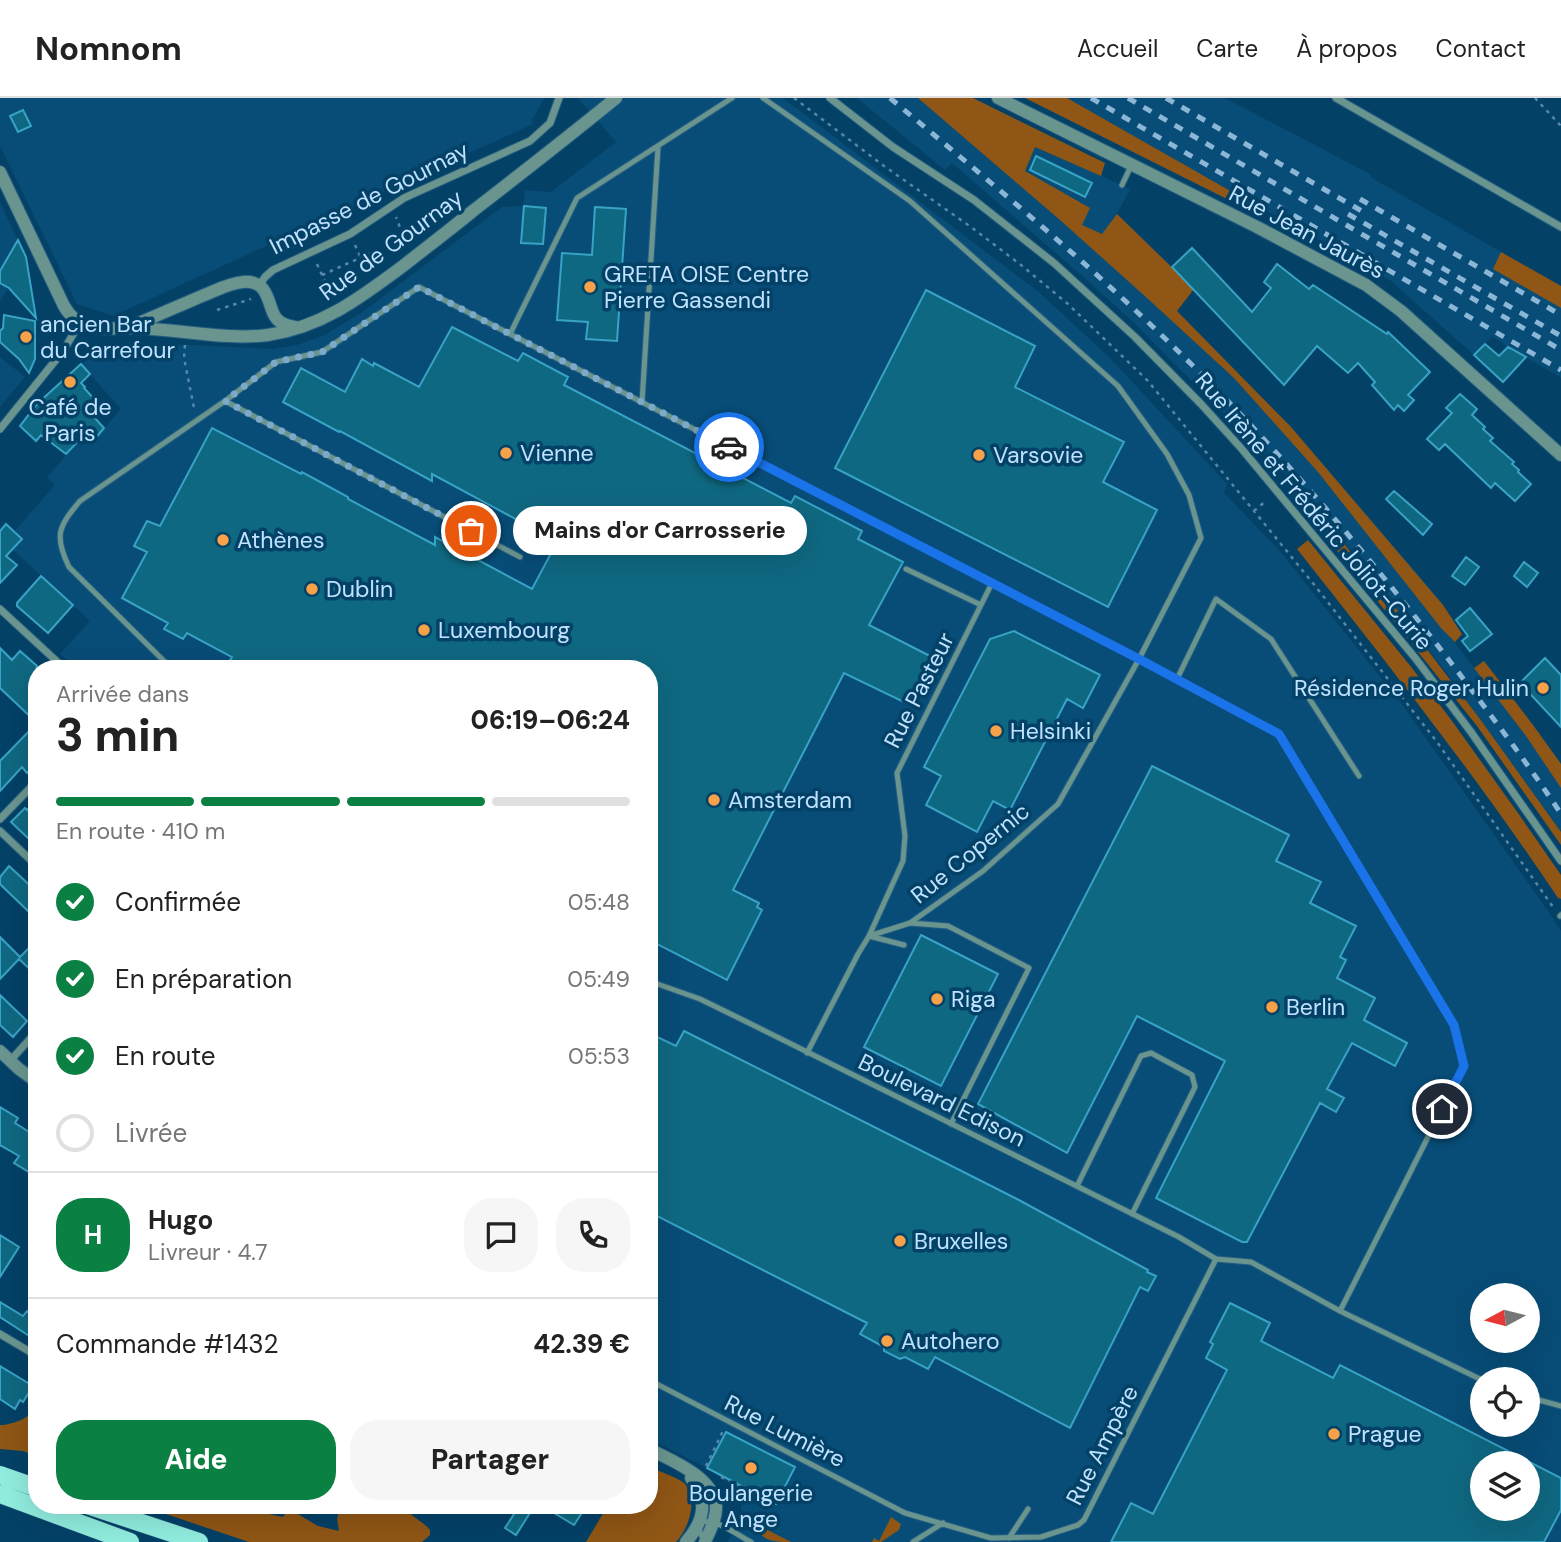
<!DOCTYPE html>
<html lang="fr">
<meta charset="utf-8">
<style>
body{margin:0;font-family:"DM Sans",sans-serif;background:#f6f6f6;color:#222;height:100vh;display:flex;flex-direction:column;font-size:26px;white-space:nowrap}
*{box-sizing:border-box;margin:0}
p{font-size:23px;color:#767676}
.icon{flex:none;width:38px;height:38px;fill:none;stroke:currentColor;stroke-width:2;stroke-linecap:round;stroke-linejoin:round}
.map{position:relative;flex:1;overflow:hidden}
.sheet{position:absolute;left:28px;top:562px;width:630px;height:854px;display:flex;flex-direction:column;background:#fff;border-radius:28px;box-shadow:0 7px 28px #0002}
.sheet>*{flex:none}
.needle{width:46px;rotate:263deg}
.fabs{position:absolute;left:1470px;top:1185px;display:grid;gap:14px}
.fabs a{display:grid;place-items:center;width:70px;height:70px;border-radius:50%;background:#fff;box-shadow:0 7px 28px #0002;font-size:35px}
.pin{position:absolute;display:grid;place-items:center;width:60px;height:60px;color:#fff;margin:-30px;border:4px solid #fff;border-radius:50%;box-shadow:0 2px 7px #0007}
.courier{position:absolute;display:grid;place-items:center;width:70px;height:70px;margin:-35px;border:5px solid #1a73e8;border-radius:50%;background:#fff;color:#222;box-shadow:0 2px 9px #0007}
.bubble{position:absolute;height:49px;border-radius:24px;background:#fff;box-shadow:0 7px 28px #0002;font-size:23px;font-weight:800;line-height:49px;text-align:center}
.headline em{font-style:normal;font-weight:800}
.headline div{display:flex;flex-direction:column-reverse}
.headline{display:flex;align-items:center;justify-content:space-between;height:119px;padding:0 28px}
h1{font-size:46px;font-weight:800;line-height:52px}
.bar{display:grid;grid-template-columns:repeat(4,1fr);gap:10px 7px;align-content:center;height:84px;padding:0 28px}
.bar i{height:9px;border-radius:5px;background:#e0e0e0}
.bar .current{background:#0b8043}
.bar p{grid-column:span 4}
.line{display:flex;align-items:center;gap:18px;padding:0 28px;border-top:2px solid #e0e0e0}
.line div{flex:1}
.round{display:grid;place-items:center;flex:none;width:74px;height:74px;border-radius:28px;background:#f6f6f6}
ol{padding:0 28px;list-style:none}
li{display:flex;align-items:center;gap:21px;height:77px}
li p{margin-inline-start:auto}
li .icon{padding:7px;border-radius:50%;background:#0b8043;color:#fff;stroke-width:4}
li:last-child{color:#767676}
li i{width:38px;height:38px;border:4px solid #e0e0e0;border-radius:50%}
.primary-button{display:flex;gap:14px;margin-top:auto;padding:14px 28px}
.primary-button a{flex:1;height:80px;border-radius:28px;background:#0b8043;color:#fff;font-size:28px;font-weight:800;line-height:80px;text-align:center}
.primary-button a+a{background:#f6f6f6;color:#222}
header{display:flex;align-items:center;gap:42px;box-sizing:border-box;height:98px;padding:0 35px;background:#fff;border-bottom:2px solid #e0e0e0}
header strong{font-size:33px}
nav{display:flex;gap:38px;margin-inline-start:auto;font-size:24px}
.map>svg:first-child{display:block}
.built{fill:#084d77;fill-rule:evenodd}
.green{fill:#8f5615}
.building{fill:#0f6881;stroke:#38a3c5;stroke-width:2;fill-rule:evenodd}
.lines{fill:none;stroke-linecap:round;stroke-linejoin:round}
.service-casing{stroke:#265e82;stroke-width:7}
.minor-casing{stroke:#265e82;stroke-width:9}
.tertiary-casing{stroke:#265e82;stroke-width:14}
.primary-casing{stroke:#265e82;stroke-width:19}
.path{stroke:#5687a9;stroke-width:2.5;stroke-dasharray:3.5 5;stroke-linecap:butt}
.service{stroke:#6a958e;stroke-width:5}
.minor{stroke:#6a958e;stroke-width:7}
.tertiary{stroke:#6a958e;stroke-width:12}
.primary{stroke:#90ecde;stroke-width:18}
.rail{stroke:#8cb6d5;stroke-width:5;stroke-dasharray:9 9;stroke-linecap:butt}
.done{stroke:#7eaac9;stroke-width:7;stroke-dasharray:0 12.6}
.route{stroke:#1a73e8;stroke-width:9}
.poi-dot{fill:#f7a149;stroke:#044167;stroke-width:2.5}
.labels{text-anchor:middle;dominant-baseline:central;stroke-width:7;stroke-linejoin:round;paint-order:stroke}
.street-label{font-size:23px;fill:#bfe2fe;stroke:#044167}
.poi-label{font-size:23px;fill:#bfe2fe;stroke:#044167;text-anchor:start}
</style>
<header>
<strong>Nomnom</strong>
<nav><a>Accueil</a><a>Carte</a><a>À propos</a><a>Contact</a></nav>
</header>
<div class="map">
<svg width="1561" height="1444" viewBox="0 0 1561 1444">
<rect width="100%" height="100%" fill="#044167"/>
<!-- built -->
<path class="built" d="M0,0H544L532,22L533,26L113,218L77,206L0,48Z
M578,0H783L1040,195L1110,260L1227,386L1224,395L1279,452L1401,605L1548,813L1561,833V1444H727L739,1426L741,1415V1406L734,1388L705,1369L649,1341V570H76L60,556L90,523L11,450L22,441L15,433L55,387L47,379L87,334L95,341L121,311L81,266L109,250L127,244L272,251L297,247L323,238L361,215L502,109L523,108L525,92L551,94L616,44ZM1482,1197H1528V1242H1482ZM1482,1281H1528V1326H1482ZM1482,1365H1528V1410H1482Z
M857,0H929L1130,91L1117,116L1172,169L1177,213L1291,329L1373,424L1445,509L1462,536L1455,545L1474,570L1484,563L1561,665V734L1446,574L1345,445L1300,392L1133,224L1089,184L952,65L945,72Z
M1061,0H1225L1370,76L1372,80L1561,188V280L1492,239L1474,257L1391,183L1341,154Z
M0,104L26,159L0,203Z
M0,259L25,279L0,309Z"/>
<!-- green -->
<path class="green" d="M918,0H973L1105,65L1101,78L1035,49L1025,73L1090,110L1082,127L1102,136L1117,116L1194,191L1177,213L1291,329L1443,507L1462,536L1455,544L1441,530L1318,374L1234,280L1147,200L1060,122Z
M1025,0H1067L1241,99L1235,105Z
M1501,154L1561,188V210L1493,171Z
M1325,422L1391,504L1480,621L1561,734V747L1477,628L1316,426Z
M1308,442L1412,570L1452,623L1518,715L1561,777V801L1558,800C1477,679 1387,565 1297,451Z
M1484,563L1533,627L1561,666V690L1526,638L1474,570Z
M37,1309V1358L23,1353L0,1351V1327C12,1327 30,1320 37,1309Z
M649,1369C658,1373 680,1380 685,1386C698,1403 689,1430 676,1444H586L608,1407H649Z
M139,1407H178L193,1416L197,1408L204,1411L206,1407H244L245,1411L283,1419L289,1411L318,1428L339,1433L337,1421L341,1407H403C410,1419 422,1422 430,1432V1437L422,1444H249Z
M891,1419L901,1426L899,1432L881,1444H872L874,1440L879,1443Z
M762,1429L791,1444C780,1444 766,1444 760,1435Z"/>
<!-- building -->
<path class="building" d="M23,12L31,28L18,34L10,18Z
M1036,58L1092,85L1085,99L1030,72Z
M524,108L546,110L543,146L521,145Z
M595,109L626,111L617,243L586,241L588,224L557,222L562,155L592,157Z
M18,142L26,159L36,220L9,190L0,185V173Z
M1192,150L1252,214L1271,190L1264,184L1277,166L1309,191L1313,187L1387,236L1388,234L1430,274L1408,297L1414,302L1404,313L1398,307L1394,312L1372,287L1375,284L1358,265L1348,275L1317,248L1284,287L1172,169Z
M926,192L1035,248L1015,289L1124,344L1103,384L1157,412L1108,509L835,370Z
M4,217L35,223V261L29,275L19,261L0,244V233L3,230Z
M452,229L518,263L523,255L568,279L564,287L791,405L795,398L862,433L858,441L903,464L869,527L936,561L912,608L844,575L733,792L759,805L757,809L762,812L727,882L649,842V570H254L243,565L240,570H225L232,559L187,535L183,541L164,531L168,525L122,500L147,454L134,448L147,423L160,428L212,330L301,376L302,374L324,386L348,399V401L435,447V439L532,491L556,446L522,428L523,425L432,376V383L340,333L339,334L283,304L301,270L345,294L362,261L373,268L374,265L419,289Z
M1485,246L1499,258L1508,249L1526,259L1503,284L1474,257Z
M81,266L90,276L81,285L85,289L84,290L97,304L91,310L96,315L93,318L104,330L95,341L87,334L66,356L41,337L36,343L20,328L37,306Z
M1460,296L1477,311L1472,317L1485,329L1483,331L1493,340L1490,343L1514,364L1512,366L1519,372L1518,374L1531,386L1515,403L1495,385L1491,390L1445,346L1439,352L1427,341L1452,315L1446,310Z
M1394,393L1432,426L1423,437L1386,401Z
M6,426L22,441L6,458L17,467L0,485V433Z
M1466,459L1479,469L1465,487L1452,478Z
M1524,464L1538,475L1527,489L1514,478Z
M41,478L73,507L48,535L17,508V505Z
M1470,510L1492,536L1470,553L1462,543L1468,538L1456,522Z
M1014,533L1100,577L1083,610L1067,601L1010,712L993,703L977,734L926,707L941,678L924,669L990,541Z
M0,550L12,562L20,553L37,568V665L27,675L22,669L0,693V663L37,625L0,590Z
M1545,560L1561,577V629L1520,585Z
M1152,668L1289,737L1276,763L1321,784L1310,805L1356,828L1340,859L1346,862L1337,880L1375,900L1364,922L1407,945L1395,968L1352,945L1327,991L1344,1000L1336,1014L1320,1005L1247,1144H1242L1156,1100L1225,963L1137,918L1067,1055L978,1006Z
M37,702V734L30,742L11,724L25,710L27,712Z
M9,768L37,794V806L29,814L0,786V779Z
M921,837L998,876L941,988L864,949Z
M0,839L20,859L37,842V878L19,861L0,881Z
M0,897L27,923L13,939L0,927Z
M684,933L1017,1101L1148,1172L1147,1174L1156,1178L1148,1193L1140,1189L1070,1330L935,1259L928,1271L905,1259L900,1261L884,1253V1249L860,1236L867,1225L649,1114V935L676,948Z
M0,1009L18,1020L15,1025L37,1039V1079L14,1065L19,1058L0,1047Z
M0,1137L19,1149L0,1179Z
M0,1204L23,1218L27,1213L37,1220V1243L0,1219Z
M1230,1205L1270,1225L1261,1243L1333,1280L1340,1267L1561,1380V1412L1544,1444H1111L1131,1405L1153,1416L1227,1272L1206,1260L1213,1246L1210,1244ZM1482,1365H1528V1410H1482Z
M0,1268L33,1288L23,1304L20,1302L15,1311L0,1301Z
M726,1334L795,1369L776,1406L707,1370Z
M520,1407H535L516,1437L505,1430Z
M541,1407H587L574,1427Z"/>
<g class="lines">
<!-- service casing -->
<g class="service-casing">
<path id="service" d="M763,0L910,103L1118,288L1167,356L1189,397L1201,440L1139,561L1058,706L983,773L910,825L869,838L858,856L807,955
M1122,87L1131,68
M510,236L577,100L732,0
M225,303L520,459
M642,304L658,49
M906,471L981,507
M171,570L69,469C54,438 58,429 80,403L225,303L276,264L322,254L419,189L1139,561L1279,636L1454,927L1464,968L1340,1213
M1177,581L1216,501L1271,541L1359,678
M1560,818L1561,817
M910,825L948,828L1029,870L951,1026
M904,847L869,838L903,763L905,738L897,675L992,485
M649,883L700,901L747,924L1179,1139L1216,1161L1251,1164L1340,1213L1482,1282
M1077,1088L1141,958L1151,955L1192,977L1195,989L1132,1116
M649,1282L905,1415L991,1440L1041,1439L1078,1427L1084,1422L1216,1161
M1528,1299L1561,1308
M1009,1440L1028,1411
M704,1442L700,1435L699,1424C718,1421 734,1435 751,1444
M913,1444L943,1425"/>
</g>
<!-- minor casing -->
<g class="minor-casing">
<path id="minor" d="M830,0L893,49L974,102L1054,165L1135,239L1201,306L1241,350L1416,561L1471,634L1561,763
M1336,0L1561,129
M259,188L265,179L273,172L350,136L404,100L530,43L550,25L559,0
M0,331L63,253L80,225
M0,511L64,570
M0,721L37,683
M0,733L37,768
M10,963L37,933
M0,1236L37,1258"/>
</g>
<!-- tertiary casing -->
<g class="tertiary-casing">
<path id="tertiary" d="M998,0L1257,129L1366,187L1401,213L1561,357
M0,74L64,208C80,236 103,230 130,230C137,230 144,230 151,231C189,233 229,242 268,237C322,229 360,200 403,168C427,149 451,131 474,112C522,75 569,38 616,0
M132,228C155,218 179,208 202,198C215,193 229,185 243,184C250,183 258,185 263,191C275,208 267,225 295,229
M0,953L19,971L37,984
M649,1351C671,1362 713,1379 716,1407C717,1420 710,1432 705,1444
M686,1444C705,1422 708,1403 691,1380"/>
</g>
<!-- primary casing -->
<g class="primary-casing">
<path id="primary" d="M0,1377L37,1390
M0,1396L130,1444
M87,1407L199,1444"/>
</g>
<!-- path -->
<path class="path" d="M794,0L884,68L971,129L1021,167L1068,206L1148,283L1316,489L1437,644L1553,809
M1535,0L1561,28
M355,147L368,176
M317,166L327,188L326,196L328,202
M322,177L404,140L396,119
M217,212L251,201
M185,247L184,260L194,310
M1254,413L1267,402
M706,1368L723,1333
M721,1379L772,1406L764,1420
M201,1409L202,1407"/>
<!-- service -->
<use href="#service" class="service"/>
<!-- minor -->
<use href="#minor" class="minor"/>
<!-- tertiary -->
<use href="#tertiary" class="tertiary"/>
<!-- primary -->
<use href="#primary" class="primary"/>
<!-- rail -->
<path class="rail" d="M890,0C990,84 1091,167 1184,259C1281,354 1369,458 1452,566C1489,615 1527,664 1561,716
M1091,0L1561,272
M1128,0L1561,252
M1166,0L1367,116
M1360,101L1561,217
M1348,116L1561,238"/>
</g>
<g class="lines">
<!-- done -->
<path class="done" d="M471,433L225,303L276,264L322,254L419,189L729,349"/>
<!-- route -->
<path class="route" d="M729,349L1139,561L1279,636L1454,927L1464,968L1442,1011"/>
</g>
<!-- markers -->
<g class="poi-dot">
<circle cx="590" cy="189" r="7"/>
<circle cx="26" cy="239" r="7"/>
<circle cx="70" cy="284" r="7"/>
<circle cx="506" cy="355" r="7"/>
<circle cx="979" cy="357" r="7"/>
<circle cx="223" cy="442" r="7"/>
<circle cx="312" cy="491" r="7"/>
<circle cx="424" cy="532" r="7"/>
<circle cx="1543" cy="590" r="7"/>
<circle cx="996" cy="633" r="7"/>
<circle cx="714" cy="702" r="7"/>
<circle cx="937" cy="901" r="7"/>
<circle cx="1272" cy="909" r="7"/>
<circle cx="900" cy="1143" r="7"/>
<circle cx="887" cy="1243" r="7"/>
<circle cx="1334" cy="1336" r="7"/>
<circle cx="751" cy="1370" r="7"/>
</g>
<g class="labels">
<!-- street labels -->
<g class="street-label">
<text transform="translate(369 100) rotate(-27)">Impasse de Gournay</text>
<text transform="translate(1307 134) rotate(28)">Rue Jean Jaurès</text>
<text transform="translate(391 147) rotate(-36)">Rue de Gournay</text>
<text transform="translate(1314 413) rotate(50)">Rue Irène et Frédéric Joliot-Curie</text>
<text transform="translate(919 592) rotate(-63)">Rue Pasteur</text>
<text transform="translate(970 755) rotate(-39)">Rue Copernic</text>
<text transform="translate(942 1002) rotate(26)">Boulevard Edison</text>
<text transform="translate(785 1333) rotate(27)">Rue Lumière</text>
<text transform="translate(1102 1347) rotate(-63)">Rue Ampère</text>
</g>
<!-- poi labels -->
<g class="poi-label">
<text x="604" y="176">GRETA OISE Centre<tspan x="604" dy="26">Pierre Gassendi</tspan></text>
<text x="40" y="226">ancien Bar<tspan x="40" dy="26">du Carrefour</tspan></text>
<text x="70" y="309" text-anchor="middle">Café de<tspan x="70" dy="26">Paris</tspan></text>
<text x="520" y="355">Vienne</text>
<text x="993" y="357">Varsovie</text>
<text x="237" y="442">Athènes</text>
<text x="326" y="491">Dublin</text>
<text x="438" y="532">Luxembourg</text>
<text x="1529" y="590" text-anchor="end">Résidence Roger Hulin</text>
<text x="1010" y="633">Helsinki</text>
<text x="728" y="702">Amsterdam</text>
<text x="951" y="901">Riga</text>
<text x="1286" y="909">Berlin</text>
<text x="914" y="1143">Bruxelles</text>
<text x="901" y="1243">Autohero</text>
<text x="1348" y="1336">Prague</text>
<text x="751" y="1395" text-anchor="middle">Boulangerie<tspan x="751" dy="26">Ange</tspan></text>
</g>
</g>
</svg>
<div class="fabs">
<a><svg class="needle" viewBox="-14 -14 28 28"><path d="M0-13l5 13h-10z" fill="#e53935"/><path d="M0 13l5-13h-10z" fill="#767676"/></svg></a>
<a><svg class="icon" aria-label="locate" viewBox="0 0 24 24"><circle cx="12" cy="12" r="6"/><path d="M12 2v4M12 18v4M2 12h4M18 12h4"/></svg></a>
<a><svg class="icon" aria-label="layers" viewBox="0 0 24 24"><path d="M12 4l9 5-9 5-9-5zM3 14l9 5 9-5"/></svg></a>
</div>
<div class="pin" style="left:471px;top:433px;background:#ea580c"><svg class="icon" aria-label="bag" viewBox="0 0 24 24"><path d="M5 8h14l-1 12H6zM9 8a3 3 0 0 1 6 0"/></svg></div>
<div class="pin" style="left:1442px;top:1011px;background:#1f2937"><svg class="icon" aria-label="home" viewBox="0 0 24 24"><path d="M3 11l9-7 9 7M6 9v11h12V9"/></svg></div>
<div class="courier" style="left:729px;top:349px"><svg class="icon" aria-label="car" viewBox="0 0 24 24"><path d="M5 17H2v-5l4-1 3-4h7l3 4 3 1v5h-3M9 17h6M6 11h13"/><circle cx="7" cy="17" r="2"/><circle cx="17" cy="17" r="2"/></svg></div>
<div class="bubble" style="left:513px;top:408px;width:294px">Mains d'or Carrosserie</div>
<section class="sheet">
<div class="headline"><div><h1>3 min</h1><p>Arrivée dans</p></div><em>06:19–06:24</em></div>
<div class="bar"><i class="current"></i><i class="current"></i><i class="current"></i><i></i><p>En route · 410 m</p></div>
<ol>
<li><svg class="icon" aria-label="check" viewBox="0 0 24 24"><path d="M5 12l5 5 9-10"/></svg>Confirmée<p>05:48</p></li>
<li><svg class="icon" aria-label="check" viewBox="0 0 24 24"><path d="M5 12l5 5 9-10"/></svg>En préparation<p>05:49</p></li>
<li><svg class="icon" aria-label="check" viewBox="0 0 24 24"><path d="M5 12l5 5 9-10"/></svg>En route<p>05:53</p></li>
<li><i></i>Livrée</li>
</ol>
<div class="line" style="height:126px"><b class="round" style="background:#0b8043;color:#fff">H</b><div><b>Hugo</b><p>Livreur · 4.7</p></div><a class="round"><svg class="icon" aria-label="chat" viewBox="0 0 24 24"><path d="M4 5h16v11H9l-5 4z"/></svg></a><a class="round"><svg class="icon" aria-label="phone" viewBox="0 0 24 24"><path d="M5 4h4l2 5-3 2q2 4 5 5l2-3 5 2v4C11 20 4 13 5 4z"/></svg></a></div>
<div class="line" style="height:91px"><div>Commande #1432</div><b>42.39 €</b></div>
<div class="primary-button"><a>Aide</a><a>Partager</a></div>
</section>
</div>
